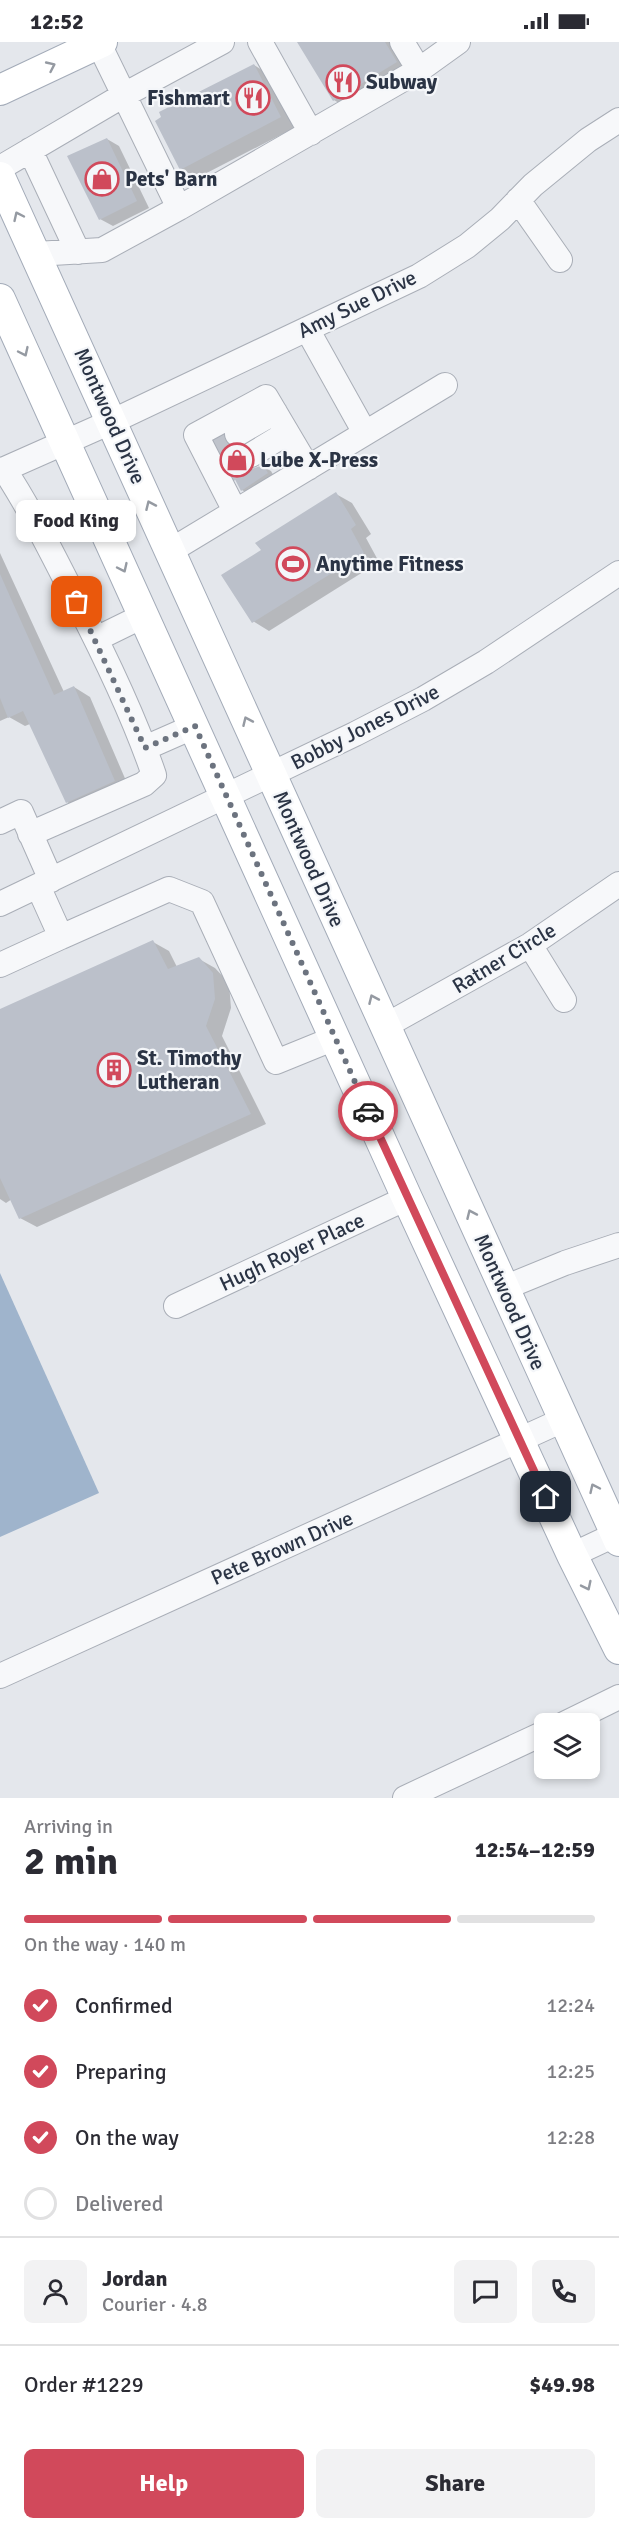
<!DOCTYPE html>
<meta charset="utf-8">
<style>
body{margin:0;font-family:Signika,sans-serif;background:#f2f2f3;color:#2b2b33;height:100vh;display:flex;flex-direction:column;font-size:22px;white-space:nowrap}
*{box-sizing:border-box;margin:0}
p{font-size:20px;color:#7c7c81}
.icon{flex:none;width:33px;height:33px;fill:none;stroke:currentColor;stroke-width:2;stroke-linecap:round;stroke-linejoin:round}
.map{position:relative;height:1756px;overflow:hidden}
.drawer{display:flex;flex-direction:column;background:#fff;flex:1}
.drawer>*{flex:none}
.tools{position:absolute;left:534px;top:1671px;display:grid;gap:12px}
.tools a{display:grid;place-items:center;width:66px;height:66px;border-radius:9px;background:#fff;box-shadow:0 3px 9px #0003;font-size:30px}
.pin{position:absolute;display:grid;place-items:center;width:51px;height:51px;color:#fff;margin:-26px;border-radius:12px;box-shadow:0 3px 9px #0006}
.courier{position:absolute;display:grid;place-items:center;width:60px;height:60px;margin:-30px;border:4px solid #d1495b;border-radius:50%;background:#fff;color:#222;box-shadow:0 2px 8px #0007}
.bubble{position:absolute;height:42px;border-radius:9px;background:#fff;box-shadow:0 3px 9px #0003;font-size:20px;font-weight:700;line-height:42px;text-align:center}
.summary em{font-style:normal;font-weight:700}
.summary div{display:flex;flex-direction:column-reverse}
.summary{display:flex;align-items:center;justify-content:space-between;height:102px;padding:0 24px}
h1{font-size:39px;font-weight:700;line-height:45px}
.bar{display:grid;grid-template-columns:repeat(4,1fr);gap:9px 6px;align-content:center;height:72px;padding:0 24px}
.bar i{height:8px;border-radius:4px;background:#e1e1e2}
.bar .active{background:#d1495b}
.bar p{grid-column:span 4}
.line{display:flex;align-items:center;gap:15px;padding:0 24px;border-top:2px solid #e1e1e2}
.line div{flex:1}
.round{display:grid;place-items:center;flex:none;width:63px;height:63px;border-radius:9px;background:#f2f2f3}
ol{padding:0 24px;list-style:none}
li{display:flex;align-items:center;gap:18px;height:66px}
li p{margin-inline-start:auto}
li .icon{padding:6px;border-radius:50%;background:#d1495b;color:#fff;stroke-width:4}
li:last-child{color:#7c7c81}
li i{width:33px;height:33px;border:3px solid #e1e1e2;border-radius:50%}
.button{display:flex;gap:12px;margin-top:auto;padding:12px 24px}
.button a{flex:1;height:69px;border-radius:9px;background:#d1495b;color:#fff;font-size:24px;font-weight:700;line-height:69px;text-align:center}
.button a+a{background:#f2f2f3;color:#2b2b33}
.status{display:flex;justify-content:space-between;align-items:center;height:42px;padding:0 30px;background:#fff;direction:ltr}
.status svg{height:16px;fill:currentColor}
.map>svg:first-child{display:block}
.water{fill:#9fb4cc}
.shadow{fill:#0003}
.building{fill:#bbc0ca}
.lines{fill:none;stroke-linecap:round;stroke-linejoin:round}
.minor-tunnel{stroke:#bfc3cb;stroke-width:24;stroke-dasharray:24 12;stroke-linecap:butt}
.minor-casing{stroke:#a9aeb7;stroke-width:26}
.major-casing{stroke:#a3abb8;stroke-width:32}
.minor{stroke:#f7f8fa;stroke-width:24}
.major{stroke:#fff;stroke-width:30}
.oneway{stroke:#959aa2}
.done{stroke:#6c737f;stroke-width:6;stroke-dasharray:0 10.8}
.route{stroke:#d1495b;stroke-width:8}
.labels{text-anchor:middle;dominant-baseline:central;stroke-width:4.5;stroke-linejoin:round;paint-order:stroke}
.poi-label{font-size:21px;font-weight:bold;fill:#2b3445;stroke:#f4f6f9;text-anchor:start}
.street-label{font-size:21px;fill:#2b3445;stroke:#f4f6f9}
</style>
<div class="status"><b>12:52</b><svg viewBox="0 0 49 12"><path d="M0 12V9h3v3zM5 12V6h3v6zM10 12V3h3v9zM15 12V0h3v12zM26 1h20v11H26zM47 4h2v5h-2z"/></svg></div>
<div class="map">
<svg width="619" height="1756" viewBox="0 0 619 1756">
<rect width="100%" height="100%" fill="#e4e7ec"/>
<!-- water -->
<path class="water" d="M0,1231L99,1451L0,1495Z"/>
<!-- shadow -->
<path class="shadow" d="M298,0H395L413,30L350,68L334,58Z
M254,23L270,33L296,85L197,136L181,127Z
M107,97L119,104L149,166L113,184L100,177Z
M223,396L232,401L235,407L246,412L245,420L250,428L262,424L271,429L275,436L250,453L242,448L217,399Z
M336,452L352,461L371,492L366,496L379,520L269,589L253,579L263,509Z
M0,511L64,650L74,645L90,655L130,748L83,769L67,760L30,682L25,684L9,675L0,679Z
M153,900L169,909L177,925L199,917L215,926L229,941L231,966L222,994L266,1082L37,1185L20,1176L12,1157L6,1161L0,1157V968Z"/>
<!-- building -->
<path class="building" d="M297,0H385L397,20L333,59Z
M254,22L281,75L180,128L155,79L161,75L159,70Z
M107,96L137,159L99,178L67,114Z
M223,394L229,404L239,406L237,414L244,425L252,427L263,423L268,431L241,449L215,399Z
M336,450L356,483L351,487L364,511L252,581L221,533L261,508L255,501Z
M0,532L54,653L74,644L115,739L66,761L23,669L8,676L0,656Z
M153,898L168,927L199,915L213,931L215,957L206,984L251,1072L19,1177L0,1136V967Z"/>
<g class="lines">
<!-- minor-tunnel -->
<path class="minor-tunnel" d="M213,406L237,392
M227,429L251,413"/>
<!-- minor casing -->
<g class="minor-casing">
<path id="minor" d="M260,0L311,91
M402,0L419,28
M99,2L179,166
M30,108L78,210
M0,126L124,53L222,0
M518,158L560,218
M36,212L102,208L179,166L419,28L458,0
M307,287L365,391
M237,392L275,370
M251,413L287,391
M4,427C32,470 54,515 77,560C106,616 134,674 154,733L144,742L30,792
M0,429L113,379L419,234L467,204L500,177L533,143L588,98L619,78
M235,469L196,393L266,355L308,426
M170,509L445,343
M96,597L145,573
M145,706L195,684
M0,780L21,770L51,838
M38,844L61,895L169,847L202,860L276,1020L335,996
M0,862L355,692L423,657L486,620L619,531
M530,903L564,958
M0,923L61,895
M385,984L530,903L619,842
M504,1246L565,1221L619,1203
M176,1264L407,1156
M572,1513L619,1491
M0,1634L563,1378
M564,1682L619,1655
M405,1756L544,1691"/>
</g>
<!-- major casing -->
<g class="major-casing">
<path id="major" d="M0,48L102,0
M0,135L619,1499
M0,257L407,1156L572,1513L619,1607"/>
</g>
<!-- minor -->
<use href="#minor" class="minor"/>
<!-- major -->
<use href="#major" class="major"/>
</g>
<!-- one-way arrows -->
<defs><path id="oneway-chevron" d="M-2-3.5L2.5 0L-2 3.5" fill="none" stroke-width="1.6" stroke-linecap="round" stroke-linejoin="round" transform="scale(1.5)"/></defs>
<g class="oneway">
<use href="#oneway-chevron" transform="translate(51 24) rotate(-25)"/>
<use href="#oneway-chevron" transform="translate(18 174) rotate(-115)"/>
<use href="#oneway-chevron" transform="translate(24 310) rotate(65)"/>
<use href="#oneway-chevron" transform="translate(150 463) rotate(-114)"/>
<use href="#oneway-chevron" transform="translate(123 526) rotate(65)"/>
<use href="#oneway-chevron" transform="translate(247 679) rotate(-114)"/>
<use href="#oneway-chevron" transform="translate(373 957) rotate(-114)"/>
<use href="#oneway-chevron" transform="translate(471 1172) rotate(-114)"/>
<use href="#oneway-chevron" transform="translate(594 1446) rotate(-115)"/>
<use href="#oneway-chevron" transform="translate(587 1544) rotate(64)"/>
</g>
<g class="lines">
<!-- done -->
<path class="done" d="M77,560L145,706L195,684L368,1069"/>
<!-- route -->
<path class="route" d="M368,1069L546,1455"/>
</g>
<!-- icons -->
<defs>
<g id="restaurant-ring" transform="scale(1.725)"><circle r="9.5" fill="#f4f6f9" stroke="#d1495b" stroke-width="1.5"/><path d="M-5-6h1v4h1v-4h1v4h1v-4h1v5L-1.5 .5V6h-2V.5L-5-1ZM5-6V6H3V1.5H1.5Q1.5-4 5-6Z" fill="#d1495b"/></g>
<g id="shop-ring" transform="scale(1.725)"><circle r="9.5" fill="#f4f6f9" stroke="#d1495b" stroke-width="1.5"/><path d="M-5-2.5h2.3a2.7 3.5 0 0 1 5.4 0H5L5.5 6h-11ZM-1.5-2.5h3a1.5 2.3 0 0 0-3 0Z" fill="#d1495b"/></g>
<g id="stadium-ring" transform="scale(1.725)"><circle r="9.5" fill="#f4f6f9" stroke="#d1495b" stroke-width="1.5"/><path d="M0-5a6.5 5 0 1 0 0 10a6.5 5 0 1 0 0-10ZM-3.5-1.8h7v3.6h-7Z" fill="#d1495b"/></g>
<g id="building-ring" transform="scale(1.725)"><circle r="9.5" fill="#f4f6f9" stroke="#d1495b" stroke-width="1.5"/><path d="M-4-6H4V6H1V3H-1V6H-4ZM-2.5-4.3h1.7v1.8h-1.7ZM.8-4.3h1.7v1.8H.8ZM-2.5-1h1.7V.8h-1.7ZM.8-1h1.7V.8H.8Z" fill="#d1495b"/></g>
</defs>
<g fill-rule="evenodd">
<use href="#restaurant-ring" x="343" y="40"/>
<use href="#restaurant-ring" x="253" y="56"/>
<use href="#shop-ring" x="102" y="137"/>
<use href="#shop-ring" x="237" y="418"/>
<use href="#stadium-ring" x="293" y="522"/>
<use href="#building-ring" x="114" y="1028"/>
</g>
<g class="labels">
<!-- poi labels -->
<g class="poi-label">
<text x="366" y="40">Subway</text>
<text x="230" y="56" text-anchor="end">Fishmart</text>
<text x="125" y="137">Pets' Barn</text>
<text x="260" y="418">Lube X-Press</text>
<text x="316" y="522">Anytime Fitness</text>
<text x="137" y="1016">St. Timothy<tspan x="137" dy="24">Lutheran</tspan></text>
</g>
<!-- street labels -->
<g class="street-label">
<text transform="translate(357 262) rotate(-26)">Amy Sue Drive</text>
<text transform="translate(110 374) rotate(66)">Montwood Drive</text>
<text transform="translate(365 685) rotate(-27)">Bobby Jones Drive</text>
<text transform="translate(309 817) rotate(66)">Montwood Drive</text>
<text transform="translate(504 916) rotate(-31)">Ratner Circle</text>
<text transform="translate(292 1210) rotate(-25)">Hugh Royer Place</text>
<text transform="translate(510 1260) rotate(66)">Montwood Drive</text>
<text transform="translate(282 1506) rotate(-24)">Pete Brown Drive</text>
</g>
</g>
</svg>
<div class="tools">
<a><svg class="icon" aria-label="layers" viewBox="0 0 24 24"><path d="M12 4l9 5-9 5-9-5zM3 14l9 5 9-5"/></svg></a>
</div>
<div class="pin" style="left:77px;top:560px;background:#ea580c"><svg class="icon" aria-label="bag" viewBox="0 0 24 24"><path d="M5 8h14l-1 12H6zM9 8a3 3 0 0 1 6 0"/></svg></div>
<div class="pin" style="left:546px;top:1455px;background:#1f2937"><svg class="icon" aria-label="home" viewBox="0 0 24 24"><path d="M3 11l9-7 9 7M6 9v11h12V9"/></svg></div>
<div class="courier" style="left:368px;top:1069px"><svg class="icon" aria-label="car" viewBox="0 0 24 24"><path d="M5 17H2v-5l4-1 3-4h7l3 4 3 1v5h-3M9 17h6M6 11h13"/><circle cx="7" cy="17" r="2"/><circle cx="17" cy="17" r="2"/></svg></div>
<div class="bubble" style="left:16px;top:458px;width:120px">Food King</div>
</div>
<section class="drawer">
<div class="summary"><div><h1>2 min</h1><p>Arriving in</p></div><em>12:54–12:59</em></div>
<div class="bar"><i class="active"></i><i class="active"></i><i class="active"></i><i></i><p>On the way · 140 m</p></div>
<ol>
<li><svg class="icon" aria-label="check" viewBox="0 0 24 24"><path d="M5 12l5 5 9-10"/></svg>Confirmed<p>12:24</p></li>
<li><svg class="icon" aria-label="check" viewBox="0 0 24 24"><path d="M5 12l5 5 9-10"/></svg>Preparing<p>12:25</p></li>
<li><svg class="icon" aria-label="check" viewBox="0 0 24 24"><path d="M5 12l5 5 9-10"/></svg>On the way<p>12:28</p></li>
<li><i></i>Delivered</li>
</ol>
<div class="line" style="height:108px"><a class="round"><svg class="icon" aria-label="person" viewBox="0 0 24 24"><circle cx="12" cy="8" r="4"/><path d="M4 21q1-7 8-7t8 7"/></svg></a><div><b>Jordan</b><p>Courier · 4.8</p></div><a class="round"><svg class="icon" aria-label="chat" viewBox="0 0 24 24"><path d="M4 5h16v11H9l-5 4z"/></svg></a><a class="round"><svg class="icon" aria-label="phone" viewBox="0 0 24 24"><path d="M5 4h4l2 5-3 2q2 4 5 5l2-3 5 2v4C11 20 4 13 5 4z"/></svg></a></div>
<div class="line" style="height:78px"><div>Order #1229</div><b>$49.98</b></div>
<div class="button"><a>Help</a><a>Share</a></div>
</section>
